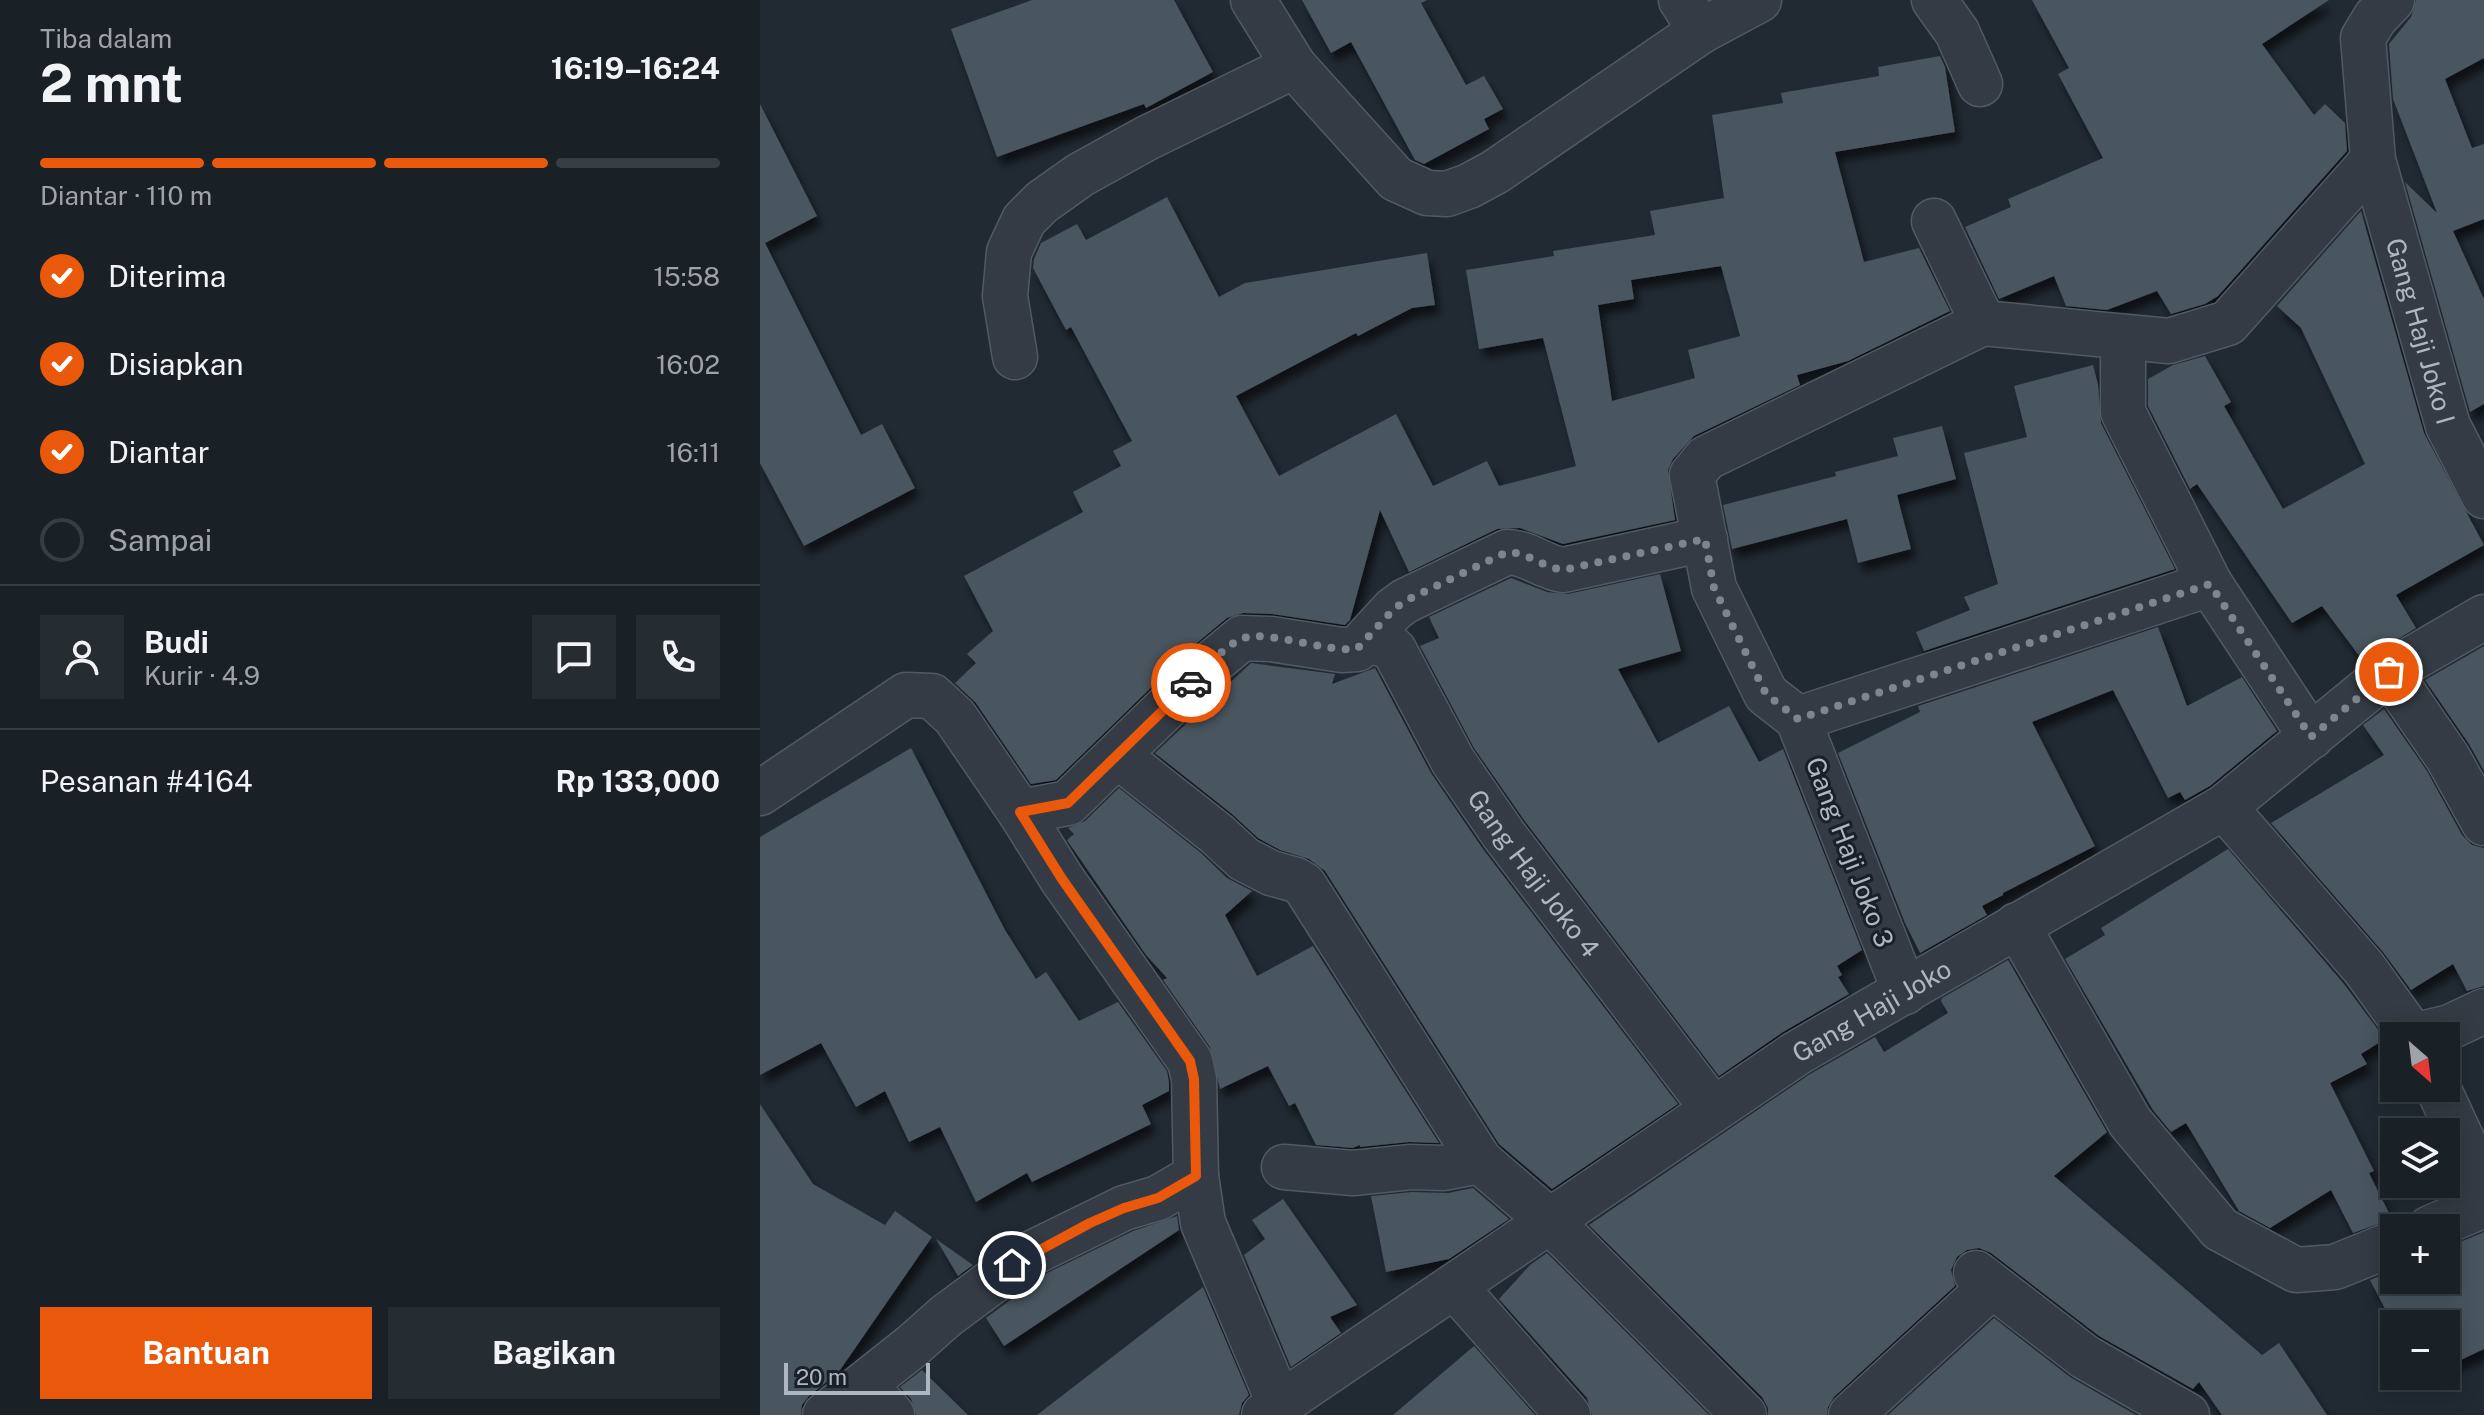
<!DOCTYPE html>
<html lang="id">
<meta charset="utf-8">
<style>
body{margin:0;font-family:"Public Sans",sans-serif;background:#262d32;color:#f1f3f6;height:100vh;display:flex;flex-direction:column;font-size:30px;white-space:nowrap}
*{box-sizing:border-box;margin:0}
p{font-size:26px;color:#9fa3a7}
.icon{flex:none;width:44px;height:44px;fill:none;stroke:currentColor;stroke-width:2;stroke-linecap:round;stroke-linejoin:round}
.map{position:relative;flex:1;overflow:hidden}
.panel{display:flex;flex-direction:column;background:#192026;width:760px}
.panel>*{flex:none}
.needle{width:52px;rotate:152deg}
.fabs{position:absolute;left:1620px;top:1022px;display:grid;gap:16px}
.fabs a{display:grid;place-items:center;width:80px;height:80px;border-radius:0px;background:#192026;box-shadow:0 4px 20px #0003,0 0 0 2px #373e43;font-size:40px}
.scale{position:absolute;left:24px;bottom:20px;width:146px;box-sizing:border-box;padding-left:8px;border:4px solid #aeb6c1;border-top:0;font-size:22px;line-height:28px;white-space:nowrap;color:#aeb6c1;-webkit-text-stroke:6px #192028;paint-order:stroke}
.pin{position:absolute;display:grid;place-items:center;width:68px;height:68px;color:#fff;margin:-34px;border:4px solid #fff;border-radius:50%;box-shadow:0 2px 8px #0007}
.courier{position:absolute;display:grid;place-items:center;width:80px;height:80px;margin:-40px;border:6px solid #ea580c;border-radius:50%;background:#fff;color:#222;box-shadow:0 2px 10px #0007}
.overview em{font-style:normal;font-weight:700}
.overview div{display:flex;flex-direction:column-reverse}
.overview{display:flex;align-items:center;justify-content:space-between;height:136px;padding:0 40px}
h1{font-size:52px;font-weight:700;line-height:60px}
.bar{display:grid;grid-template-columns:repeat(4,1fr);gap:12px 8px;align-content:center;height:96px;padding:0 40px}
.bar i{height:10px;border-radius:6px;background:#373e43}
.bar .on{background:#ea580c}
.bar p{grid-column:span 4}
.line{display:flex;align-items:center;gap:20px;padding:0 40px;border-top:2px solid #373e43}
.line div{flex:1}
.round{display:grid;place-items:center;flex:none;width:84px;height:84px;border-radius:0px;background:#262d32}
ol{padding:0 40px;list-style:none}
li{display:flex;align-items:center;gap:24px;height:88px}
li p{margin-inline-start:auto}
li .icon{padding:8px;border-radius:50%;background:#ea580c;color:#fff;stroke-width:4}
li:last-child{color:#9fa3a7}
li i{width:44px;height:44px;border:4px solid #373e43;border-radius:50%}
.button{display:flex;gap:16px;margin-top:auto;padding:16px 40px}
.button a{flex:1;height:92px;border-radius:0px;background:#ea580c;color:#fff;font-size:32px;font-weight:700;line-height:92px;text-align:center}
.button a+a{background:#262d32;color:#f1f3f6}
main{display:flex;flex:1;min-height:0}
.map>svg:first-child{display:block}
.building{fill:#49545f;fill-rule:evenodd;filter:url(#shadow)}
.lines{fill:none;stroke-linecap:round;stroke-linejoin:round}
.minor-casing{stroke:#515962;stroke-width:47}
.minor{stroke:#343b44;stroke-width:44}
.done{stroke:#7d858f;stroke-width:8;stroke-dasharray:0 14.4}
.route{stroke:#ea580c;stroke-width:10}
.labels{text-anchor:middle;dominant-baseline:central;stroke-width:6;stroke-linejoin:round;paint-order:stroke}
.street-label{font-size:26px;fill:#aeb6c1;stroke:#192028}
</style>
<main>
<section class="panel">
<div class="overview"><div><h1>2 mnt</h1><p>Tiba dalam</p></div><em>16:19–16:24</em></div>
<div class="bar"><i class="on"></i><i class="on"></i><i class="on"></i><i></i><p>Diantar · 110 m</p></div>
<ol>
<li><svg class="icon" aria-label="check" viewBox="0 0 24 24"><path d="M5 12l5 5 9-10"/></svg>Diterima<p>15:58</p></li>
<li><svg class="icon" aria-label="check" viewBox="0 0 24 24"><path d="M5 12l5 5 9-10"/></svg>Disiapkan<p>16:02</p></li>
<li><svg class="icon" aria-label="check" viewBox="0 0 24 24"><path d="M5 12l5 5 9-10"/></svg>Diantar<p>16:11</p></li>
<li><i></i>Sampai</li>
</ol>
<div class="line" style="height:144px"><a class="round"><svg class="icon" aria-label="person" viewBox="0 0 24 24"><circle cx="12" cy="8" r="4"/><path d="M4 21q1-7 8-7t8 7"/></svg></a><div><b>Budi</b><p>Kurir · 4.9</p></div><a class="round"><svg class="icon" aria-label="chat" viewBox="0 0 24 24"><path d="M4 5h16v11H9l-5 4z"/></svg></a><a class="round"><svg class="icon" aria-label="phone" viewBox="0 0 24 24"><path d="M5 4h4l2 5-3 2q2 4 5 5l2-3 5 2v4C11 20 4 13 5 4z"/></svg></a></div>
<div class="line" style="height:104px"><div>Pesanan #4164</div><b>Rp 133,000</b></div>
<div class="button"><a>Bantuan</a><a>Bagikan</a></div>
</section>
<div class="map">
<svg width="1724" height="1415" viewBox="0 0 1724 1415">
<defs>
<filter id="shadow"><feDropShadow dx="5" dy="9" stdDeviation="4" flood-color="#0009"/></filter>
</defs>
<rect width="100%" height="100%" fill="#212a33"/>
<!-- building -->
<path class="building" d="M272,0H414L453,72L386,108L384,104L237,157L191,29Z
M542,0H667L661,3L706,85L724,76L743,109L724,119L729,129L664,164L655,160L591,42L571,53Z
M1272,0H1569L1502,44L1554,115L1565,104L1585,123L1587,151L1458,296L1445,304L1411,314L1397,291L1347,310L1306,306L1294,276L1239,299L1205,227L1251,207L1248,199L1343,158L1298,74L1309,68Z
M1656,0H1724V58L1685,79L1712,148L1724,144V219L1693,231L1724,299V404L1710,412L1645,182L1677,213L1633,99L1629,44L1651,17Z
M1180,56L1185,67L1195,132L1075,152L1104,262L1159,248L1190,311L1088,361L1037,375L1040,385L934,436L913,459L908,470L915,520L803,544L760,528L737,529L649,572L620,510L590,620L585,625L512,614L483,613L467,618L437,643L296,780L271,784L216,703L195,683L216,663L207,654L233,631L204,576L323,512L313,492L361,466L353,451L372,441L311,327L306,330L273,268L274,259L281,243L317,224L326,240L407,197L459,297L485,283L667,253L675,305L652,308L598,336L596,333L476,396L519,476L636,414L673,486L727,461L739,486L816,466L783,338L719,349L706,270L794,256L793,251L895,235L890,211L964,198L952,115L1023,103L1021,93L1119,76L1118,67ZM961,266L980,336L928,350L935,378L852,401L838,305L874,299L871,280Z
M0,104L57,216L5,243L101,435L122,424L155,488L44,546L0,463Z
M1601,211L1664,433L1724,545L1636,595L1656,628L1603,661L1562,606L1532,623L1437,484L1430,489L1388,406V379L1413,365L1445,356L1471,402L1464,406L1523,509L1605,464L1541,328L1517,306Z
M1333,365L1338,384L1341,423L1415,569L1164,651L1156,632L1210,610L1204,597L1238,584L1204,453L1267,437L1254,386Z
M1182,426L1196,479L1137,495L1151,549L1098,563L1087,519L972,549L963,505L1076,476L1075,472L1138,456L1133,438Z
M900,574L921,651L858,669L898,743L969,706L999,762L1023,749L1102,950L1077,966L1082,975L1078,977L1089,994L1023,1032L959,1076L764,820L714,748L660,646L679,638L669,617L751,578L787,592L808,594Z
M1398,627L1427,706L1482,677L1517,731L1450,786L1425,800L1420,792L1408,798L1353,690L1272,722L1335,846L1243,893V895L1222,906L1227,915L1160,953L1145,923L1078,753L1160,712L1158,706Z
M1724,646V771L1709,744L1665,680Z
M491,663L575,674L572,684L615,668L671,773L723,849L918,1104L792,1189L739,1144L565,871L549,859L520,850L498,838L472,814L395,753Z
M1624,709L1667,771L1702,835L1712,845L1724,848V986L1707,991L1693,964L1651,990L1623,952L1511,823L1624,755L1603,725Z
M151,748L245,930L276,979L286,972L319,1021L358,1002L407,1071L409,1082V1091L382,1105L391,1124L272,1182L267,1173L216,1202L180,1127L149,1142L125,1091L96,1107L61,1043L0,1075V837Z
M359,788L441,853L467,878L492,891L465,915L497,976L553,946L679,1143L649,1142L600,1147V1145L593,1148L556,1145L535,1103L529,1106L508,1066L460,1089L450,1047L403,980L407,978L386,955L307,840L314,834L308,828L325,821Z
M1468,849L1584,984L1625,1039L1601,1054L1607,1064L1570,1083L1614,1171L1609,1173L1632,1219L1593,1233L1571,1190L1510,1228L1479,1211L1426,1123L1411,1132L1393,1110L1305,959L1345,935L1341,928Z
M1248,960L1347,1132L1294,1176L1502,1355L1519,1343L1567,1415H1462L1439,1382L1433,1389L1339,1336L1231,1253L1219,1248L1207,1250L1197,1257L1191,1270L1195,1286L1074,1397L1068,1407L1067,1415H1008V1408L1002,1397L829,1225L1050,1074L1115,1037L1124,1052L1188,1013L1181,1001L1182,998Z
M0,1104L53,1184L125,1225L135,1211L172,1237L78,1373L49,1396L42,1405L41,1415H0Z
M713,1188L749,1219L689,1259L626,1272L611,1196L652,1192L688,1193Z
M523,1199L597,1305L570,1317L581,1333L531,1367L484,1255L505,1239L492,1220Z
M417,1216L419,1230L244,1346L226,1318L257,1295L261,1298L259,1293L281,1276L373,1231Z
M1724,1232V1349L1686,1367V1324H1633L1610,1280L1634,1270V1280H1686V1248Z
M176,1239L213,1265L198,1276Z
M787,1253L949,1415H832L827,1398L739,1299L770,1265Z
M443,1287L489,1395L482,1403L479,1415H277Z
M1234,1318L1310,1377L1376,1415H1128Z
M714,1346L775,1415H633Z
M162,1370L164,1372L208,1415H156L151,1399L140,1387Z"/>
<g class="lines">
<!-- minor casing -->
<g class="minor-casing">
<g id="minor">
<path d="M493,0L534,66"/>
<path d="M921,0L941,31L999,0"/>
<path d="M1174,0L1197,32L1220,84"/>
<path id="s1" d="M1632,0L1615,18L1603,38L1613,160L1688,426L1724,496"/>
<path d="M1174,221L1223,323"/>
<path d="M1363,337V412L1450,584L1551,737"/>
<path d="M255,357L245,296L249,252L264,220L282,202L320,175L387,138L534,66L636,179L667,193L687,194L709,186L735,172L941,31"/>
<path id="s2" d="M606,641L627,645L634,650L693,761L744,835L953,1109"/>
<path d="M1629,672L1688,758L1724,823"/>
<path d="M1038,719L1450,584"/>
<path d="M358,756L457,834L484,859L511,873L536,880L544,885L720,1161"/>
<path d="M0,793L146,695L172,696L195,717L260,812L302,879L430,1061L434,1079L436,1176L443,1223L520,1405"/>
<path d="M1464,807L1604,968L1653,1036"/>
<path d="M260,812L308,803L454,661L482,638L511,639L582,650L597,649L634,609L645,601L747,552C768,552 782,567 803,570L945,539"/>
<path d="M1257,925L1370,1122L1460,1229L1536,1270L1575,1267L1634,1243"/>
<path d="M1145,992L1038,719L1006,694L954,588L932,475L946,458L1223,323L1409,341L1468,323L1613,160"/>
<path d="M1653,1036L1690,1027L1724,1011"/>
<path d="M1678,1088L1724,1187"/>
<path d="M524,1167L593,1173L651,1167L684,1168L720,1161L790,1221L984,1415"/>
<path d="M1670,1228L1724,1205"/>
<path d="M1216,1273L1325,1357L1427,1415"/>
<path d="M694,1286L808,1415"/>
<path d="M104,1385L132,1415"/>
<path d="M65,1415L151,1347L186,1316L268,1255L364,1208L398,1198L436,1176"/>
<path id="s3" d="M504,1415L1037,1053L1464,807L1629,672L1724,617"/>
<path d="M1091,1415L1232,1286"/>
</g>
</g>
<!-- minor -->
<use href="#minor" class="minor"/>
</g>
<g class="lines">
<!-- done -->
<path class="done" d="M431,683C446,669 464,645 484,638C505,630 567,652 597,649L634,609L645,601L747,552C768,552 782,567 803,570L945,539L954,588L1006,694L1038,719L1450,584L1551,737L1629,672"/>
<!-- route -->
<path class="route" d="M252,1265L330,1223L364,1208L398,1198L436,1176L434,1079L430,1061L302,879L260,812L308,803L431,683"/>
</g>
<g class="labels">
<!-- street labels -->
<g class="street-label">
<text stroke="none"><textPath href="#s1" startOffset="348">Gang Haji Joko I</textPath></text>
<text transform="translate(1090 852) rotate(69)">Gang Haji Joko 3</text>
<text stroke="none"><textPath href="#s2" startOffset="294">Gang Haji Joko 4</textPath></text>
<text stroke="none"><textPath href="#s3" startOffset="730">Gang Haji Joko</textPath></text>
</g>
</g>
</svg>
<div class="fabs">
<a><svg class="needle" viewBox="-14 -14 28 28"><path d="M0-13l5 13h-10z" fill="#e53935"/><path d="M0 13l5-13h-10z" fill="#9fa3a7"/></svg></a>
<a><svg class="icon" aria-label="layers" viewBox="0 0 24 24"><path d="M12 4l9 5-9 5-9-5zM3 14l9 5 9-5"/></svg></a>
<a>+</a>
<a>−</a>
</div>
<div class="scale">20 m</div>
<div class="pin" style="left:1629px;top:672px;background:#ea580c"><svg class="icon" aria-label="bag" viewBox="0 0 24 24"><path d="M5 8h14l-1 12H6zM9 8a3 3 0 0 1 6 0"/></svg></div>
<div class="pin" style="left:252px;top:1265px;background:#1f2937"><svg class="icon" aria-label="home" viewBox="0 0 24 24"><path d="M3 11l9-7 9 7M6 9v11h12V9"/></svg></div>
<div class="courier" style="left:431px;top:683px"><svg class="icon" aria-label="car" viewBox="0 0 24 24"><path d="M5 17H2v-5l4-1 3-4h7l3 4 3 1v5h-3M9 17h6M6 11h13"/><circle cx="7" cy="17" r="2"/><circle cx="17" cy="17" r="2"/></svg></div>
</div>
</main>
